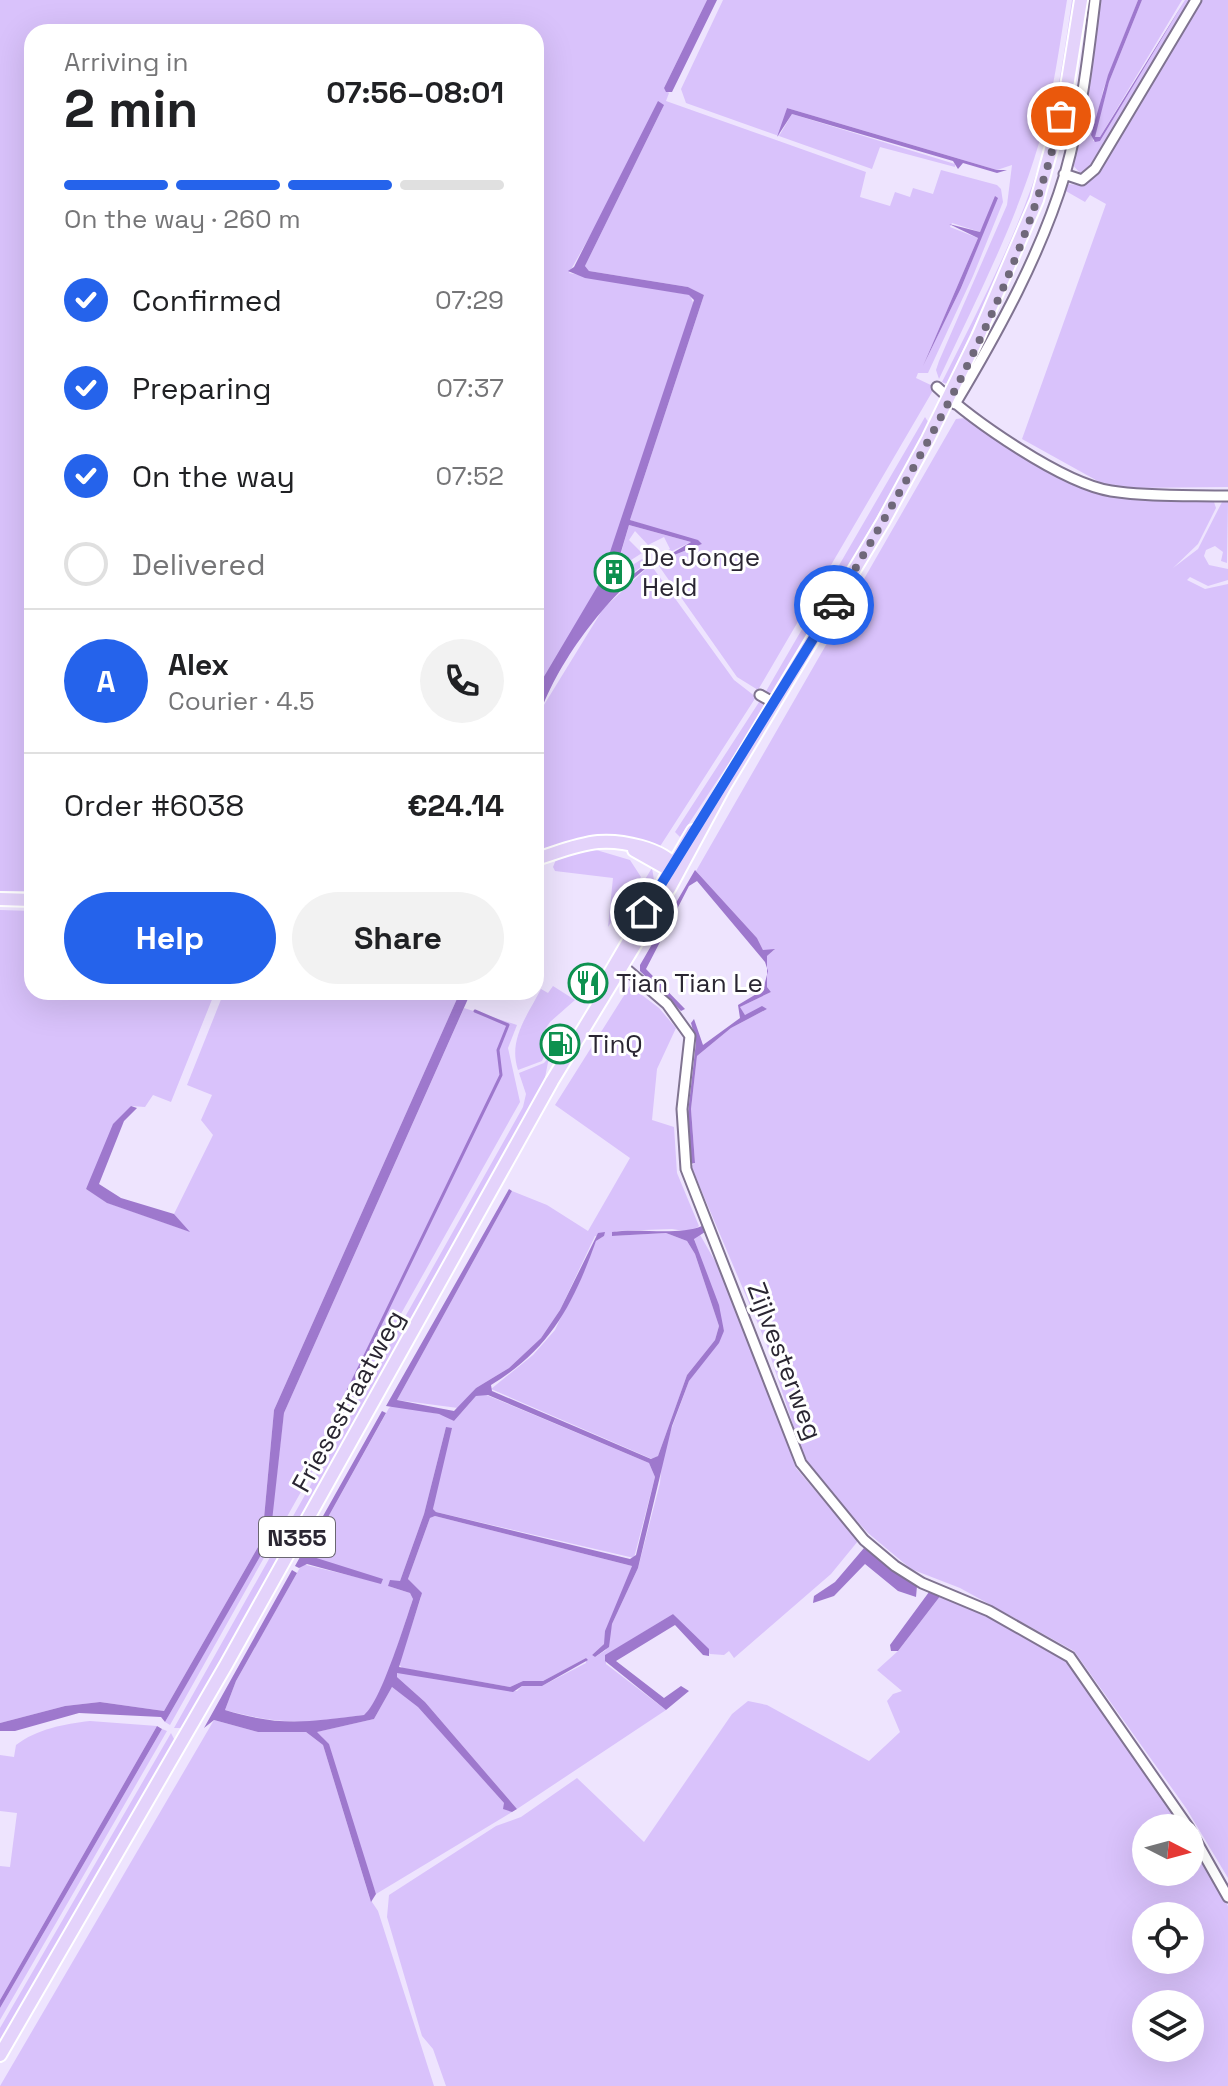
<!DOCTYPE html>
<meta charset="utf-8">
<style>
body{margin:0;font-family:"Space Grotesk",sans-serif;background:#f2f2f2;color:#202124;height:100vh;display:flex;flex-direction:column;font-size:30px;white-space:nowrap}
*{box-sizing:border-box;margin:0}
p{font-size:26px;color:#757577}
.icon{flex:none;width:44px;height:44px;fill:none;stroke:currentColor;stroke-width:2;stroke-linecap:round;stroke-linejoin:round}
.map{position:relative;flex:1;overflow:hidden}
.sheet{position:absolute;left:24px;top:24px;width:520px;height:976px;display:flex;flex-direction:column;background:#fff;border-radius:24px;box-shadow:0 8px 32px #0002}
.sheet>*{flex:none}
.needle{width:52px;rotate:96deg}
.buttons{position:absolute;left:1132px;top:1814px;display:grid;gap:16px}
.buttons a{display:grid;place-items:center;width:72px;height:72px;border-radius:50%;background:#fff;box-shadow:0 8px 32px #0002;font-size:40px}
.pin{position:absolute;display:grid;place-items:center;width:68px;height:68px;color:#fff;margin:-34px;border:4px solid #fff;border-radius:50%;box-shadow:0 2px 8px #0007}
.courier{position:absolute;display:grid;place-items:center;width:80px;height:80px;margin:-40px;border:6px solid #2563eb;border-radius:50%;background:#fff;color:#222;box-shadow:0 2px 10px #0007}
.head em{font-style:normal;font-weight:700}
.head div{display:flex;flex-direction:column-reverse}
.head{display:flex;align-items:center;justify-content:space-between;height:136px;padding:0 40px}
h1{font-size:52px;font-weight:700;line-height:60px}
.bar{display:grid;grid-template-columns:repeat(4,1fr);gap:12px 8px;align-content:center;height:96px;padding:0 40px}
.bar i{height:10px;border-radius:6px;background:#e0e0e0}
.bar .selected{background:#2563eb}
.bar p{grid-column:span 4}
.line{display:flex;align-items:center;gap:20px;padding:0 40px;border-top:2px solid #e0e0e0}
.line div{flex:1}
.round{display:grid;place-items:center;flex:none;width:84px;height:84px;border-radius:42px;background:#f2f2f2}
ol{padding:0 40px;list-style:none}
li{display:flex;align-items:center;gap:24px;height:88px}
li p{margin-inline-start:auto}
li .icon{padding:8px;border-radius:50%;background:#2563eb;color:#fff;stroke-width:4}
li:last-child{color:#757577}
li i{width:44px;height:44px;border:4px solid #e0e0e0;border-radius:50%}
.button{display:flex;gap:16px;margin-top:auto;padding:16px 40px}
.button a{flex:1;height:92px;border-radius:48px;background:#2563eb;color:#fff;font-size:32px;font-weight:700;line-height:92px;text-align:center}
.button a+a{background:#f2f2f2;color:#202124}
.map>svg:first-child{display:block}
.green{fill:#d9c2fb;fill-rule:evenodd}
.water{fill:#9e78cd}
.lines{fill:none;stroke-linecap:round;stroke-linejoin:round}
.stream{stroke:#9e78cd;stroke-width:3}
.minor-casing{stroke:#807491;stroke-width:13}
.major-casing{stroke:#fff;stroke-width:16}
.minor{stroke:#fff;stroke-width:9}
.major{stroke:#e4d3fb;stroke-width:12}
.done{stroke:#6f6879;stroke-width:8;stroke-dasharray:0 14.4}
.route{stroke:#2563eb;stroke-width:10}
.labels{text-anchor:middle;dominant-baseline:central;stroke-width:6;stroke-linejoin:round;paint-order:stroke}
.shield{fill:#fff;stroke:#6a6770;stroke-width:2}
.shield-label{font-size:24px;font-weight:bold;fill:#2a2632}
.poi-label{font-size:26px;fill:#2a2632;stroke:#fff;text-anchor:start}
.street-label{font-size:26px;fill:#2a2632;stroke:#fff}
</style>
<div class="map">
<svg width="1228" height="2086" viewBox="0 0 1228 2086">
<rect width="100%" height="100%" fill="#eee4fe"/>
<!-- green -->
<path class="green" d="M0,0H707L664,88L669,93L666,101L866,172L860,197L890,206L895,192L910,197L913,188L933,194L941,170L997,185L1001,189L1003,202L973,276L928,373H918L916,378L935,387L758,690L737,677L654,559L670,549L664,537L648,545L635,531L629,540L642,553L625,564L619,560L629,525L691,542L660,557V561L702,544L630,520L704,295L688,287L589,271L585,266L664,105L569,273L690,295L694,305L601,582L536,694V32H32V891H0ZM998,196L961,288L923,366L978,238L950,227L952,223L980,232Z
M723,0H1067C1059,48 1053,97 1039,143C1015,225 975,302 939,379L936,370L939,361L1007,205L1012,165L997,170L787,108L779,136L792,114L955,164V167L880,147L872,169L686,103L681,89Z
M1072,0H1076L1063,82L1029,208L947,384L942,382C980,306 1022,227 1045,145C1058,97 1065,49 1072,0Z
M1101,0H1138L1103,90L1093,141H1100L1185,0H1192L1090,170L1080,173L1071,163L1089,86Z
M1142,0H1182L1100,137H1094L1109,82Z
M1200,0H1228V487L1127,488L1103,484L1022,439L1106,204L1090,195L1085,202L1064,190L1065,184L1083,185L1096,175Z
M925,417L930,425L774,694L768,695L765,693Z
M965,418L1059,478L1100,495L1214,502L1216,508L1198,544L1173,568L1198,549L1222,502H1228L1227,563L1221,561L1223,552L1215,546L1206,550L1204,556L1209,565L1228,569V580L1208,586L1190,577L1187,580L1205,589L1228,584V1878L1186,1808L1074,1651L960,1588L911,1569L868,1533L819,1480L802,1452L766,1343L691,1166L695,1163L691,1109L697,1056L731,1028L767,1009L745,1015L740,1007L771,992L767,987V956L774,950H763L757,938L696,871L956,419Z
M642,559L648,561L734,680L756,697L659,848L582,840L536,852V726L539,713L603,609L649,566L646,563L628,577L626,569Z
M761,699L765,708L680,837L675,832Z
M593,849L630,860L641,877L608,927L613,878L555,871L553,867L557,857Z
M652,868L655,886L625,927L618,923Z
M0,910L32,911V992H215L171,1102L153,1095L145,1107L131,1106L86,1189L108,1203L188,1231L174,1214L213,1135L201,1120L212,1095L187,1085L224,992H460L274,1410L262,1540L164,1711L100,1702L65,1706L0,1723Z
M553,986L575,1000L550,1022L542,1034L550,1044L542,1061L518,1070C508,1040 527,1016 541,989L548,993Z
M630,986L659,1008L676,1028L657,1069L652,1120L674,1127L677,1173L699,1226L690,1232L672,1229L616,1231L612,1236L666,1233L687,1241L695,1254L719,1326L715,1340L687,1375L658,1456L652,1459L491,1389L533,1355L555,1330L596,1241L604,1236H595L560,1310L541,1338L509,1368L476,1388L458,1408L397,1400L512,1191L547,1205L588,1231L630,1158L555,1105Z
M464,1008L517,1025L508,1048L520,1102L170,1725L165,1722L269,1539L284,1413Z
M549,1057L543,1088L183,1728H174L523,1107L526,1094L519,1073L544,1063Z
M699,1233L735,1296L796,1468L858,1541L831,1574L734,1658L729,1651L724,1655L710,1654L673,1614L606,1655V1664L666,1710L517,1809L425,1702L397,1677V1672L517,1691L522,1686H542L586,1663V1658L543,1681H523L510,1687L402,1668L399,1664L421,1597L408,1579L430,1518L435,1516L632,1566L604,1644L592,1655L595,1657L606,1650L612,1624L638,1568L660,1483L663,1452L689,1381L724,1331L694,1238Z
M484,1394L649,1463L655,1477L634,1558L436,1512L433,1509L446,1427L424,1514L400,1581L388,1586L410,1593L413,1599C404,1624 383,1701 364,1715C303,1723 286,1726 225,1710L236,1681L302,1564L381,1583L307,1555L389,1408L393,1405L444,1415L454,1421L476,1396Z
M941,1595L962,1603L1071,1663L1183,1828H1146V1872H1190V1840L1228,1906V2086H446L433,2049L422,2036L387,1917L389,1895L496,1826L521,1817L577,1778L644,1842L732,1714L748,1701L767,1705L869,1761L900,1732L887,1701L893,1694L902,1691L877,1670L898,1651ZM1146,1916H1190V1960H1146ZM1146,2004H1190V2048H1146Z
M392,1687L418,1706L512,1812L376,1894L322,1737L316,1732L374,1719Z
M214,1720L258,1732H306L323,1745L370,1899L378,1911L434,2086H0Z
M90,1721L157,1726L0,2000V1866L10,1867L17,1813L0,1811V1755L14,1757L16,1745C37,1729 64,1724 90,1721Z
M162,1729L167,1731L0,2020V2008Z
M171,1733L175,1741L0,2045V2028Z"/>
<!-- water -->
<path class="water" d="M707,0H717L672,92H666L664,88Z
M1138,0H1142L1109,82L1095,137H1100L1185,0L1100,141L1095,142L1091,135L1108,75Z
M658,101L664,105L585,266L589,271L688,287L704,295L630,520L698,540L702,544L659,561L691,542L629,525L618,562L608,558L694,300L689,295L585,278L568,271L574,267Z
M787,108L997,170H1007L997,173L963,163L958,169L953,161L792,114L777,137Z
M995,196L998,198L961,288L923,366L978,238L949,224L980,232Z
M648,563L649,566C603,600 551,671 536,726V694L542,680L600,582L619,585Z
M695,870L757,938L763,950L775,949L767,956V987L771,992L740,1007L745,1015L762,1006L767,1009L731,1028L697,1056L691,1109L695,1163L690,1164L687,1122L696,1042L691,1023L694,1019L703,1045L740,1018L738,1005L763,990L768,971L765,962L697,881L689,886L646,969L685,1009L681,1011L640,971V965Z
M460,992H471L284,1413L270,1539L165,1722L161,1717L79,1713L15,1731H0V1723L65,1706L100,1702L164,1711L262,1540L274,1410Z
M131,1106L137,1108L124,1121L99,1184L121,1198L174,1214L190,1232L107,1203L86,1189L113,1124Z
M509,1189L512,1191L397,1400L454,1411L476,1388L509,1368L541,1338L560,1310L598,1233L605,1232L604,1236L596,1241C573,1305 550,1349 491,1385L492,1391L651,1459L658,1456L687,1375L715,1340L719,1326L695,1254L687,1241L666,1233L612,1236V1232C639,1228 679,1236 702,1226L705,1232L694,1239L719,1305L724,1331L719,1343L689,1381L672,1426L638,1568L612,1624L609,1647L595,1657L592,1655L604,1644L605,1631L632,1566L435,1516L430,1518L408,1579L422,1593L399,1667L510,1687L523,1681H543L586,1658L588,1660L542,1686H522L513,1692L397,1673V1677L425,1702L517,1809L512,1812L503,1809L504,1803L418,1707L392,1687L374,1719L317,1732L329,1744L376,1894L371,1902L323,1745L306,1732H258L214,1720L204,1728L292,1570L297,1573L236,1681L225,1710C281,1727 307,1722 364,1715C381,1702 405,1622 413,1599L410,1593L388,1586L390,1580L400,1581L424,1514L446,1427L452,1428L433,1509L436,1512L630,1559L636,1555L655,1477L649,1463L488,1395L476,1396L454,1421L439,1414L386,1406Z
M382,1411L386,1413L307,1555L383,1579L381,1584L307,1564L299,1568L295,1566Z
M864,1548L917,1586L916,1597L898,1591L865,1564L834,1596L813,1603L814,1596L835,1582Z
M929,1592L941,1595L898,1651H891L890,1645Z
M673,1614L709,1649V1656L703,1655L675,1625L616,1661L664,1698L681,1686L689,1691L666,1710L605,1661V1655Z
M157,1726L162,1729L0,2008V2000Z"/>
<g class="lines">
<!-- stream -->
<path class="stream" d="M347,1393L501,1075L498,1050L508,1025L475,1011"/>
<!-- minor casing -->
<g class="minor-casing">
<path id="minor" d="M1064,174L1082,180L1095,169L1196,0
M937,387C973,421 1062,483 1111,491C1149,497 1190,495 1228,496
M955,404C998,332 1041,254 1065,174C1081,117 1088,59 1095,0
M760,695L774,703
M618,962L667,1004L690,1036L682,1109L686,1169L801,1463L864,1540L895,1566L922,1583L989,1611L1070,1657L1189,1828
M1190,1830L1228,1897"/>
</g>
<!-- major casing -->
<g class="major-casing">
<path id="major" d="M634,850L673,872
M536,859C556,853 577,844 598,842C621,840 662,848 676,867
M0,899L32,900
M599,992L693,831
M0,2055L226,1665L552,1081L670,887L724,787L883,522L928,439L978,337L1037,200L1065,99L1081,0"/>
</g>
<!-- minor -->
<use href="#minor" class="minor"/>
<!-- major -->
<use href="#major" class="major"/>
</g>
<g class="lines">
<!-- done -->
<path class="done" d="M834,605C924,452 1020,290 1061,116"/>
<!-- route -->
<path class="route" d="M644,912L834,605"/>
</g>
<!-- icons -->
<defs>
<g id="building-ring" transform="scale(2)"><circle r="9.5" fill="#fff" stroke="#0d914f" stroke-width="1.5"/><path d="M-4-6H4V6H1V3H-1V6H-4ZM-2.5-4.3h1.7v1.8h-1.7ZM.8-4.3h1.7v1.8H.8ZM-2.5-1h1.7V.8h-1.7ZM.8-1h1.7V.8H.8Z" fill="#0d914f"/></g>
<g id="restaurant-ring" transform="scale(2)"><circle r="9.5" fill="#fff" stroke="#0d914f" stroke-width="1.5"/><path d="M-5-6h1v4h1v-4h1v4h1v-4h1v5L-1.5 .5V6h-2V.5L-5-1ZM5-6V6H3V1.5H1.5Q1.5-4 5-6Z" fill="#0d914f"/></g>
<g id="fuel-ring" transform="scale(2)"><circle r="9.5" fill="#fff" stroke="#0d914f" stroke-width="1.5"/><path d="M-5.5-6h7V0h2V4h1.3V-2.5L3-4.5l.8-.8L6-3V5H2.5V1h-1V6h-7ZM-4.2-4.7v3.2H.2V-4.7Z" fill="#0d914f"/></g>
</defs>
<g fill-rule="evenodd">
<use href="#building-ring" x="614" y="572"/>
<use href="#restaurant-ring" x="588" y="983"/>
<use href="#fuel-ring" x="560" y="1044"/>
</g>
<g class="labels">
<!-- shield labels -->
<rect class="shield" x="259" y="1517" width="76" height="40" rx="6"/>
<g class="shield-label">
<text x="297" y="1537">N355</text>
</g>
<!-- poi labels -->
<g class="poi-label">
<text x="642" y="557">De Jonge<tspan x="642" dy="30">Held</tspan></text>
<text x="616" y="983">Tian Tian Le</text>
<text x="588" y="1044">TinQ</text>
</g>
<!-- street labels -->
<g class="street-label">
<text transform="translate(785 1361) rotate(69)">Zijlvesterweg</text>
<text transform="translate(348 1401) rotate(-61)">Friesestraatweg</text>
</g>
</g>
</svg>
<div class="buttons">
<a><svg class="needle" viewBox="-14 -14 28 28"><path d="M0-13l5 13h-10z" fill="#e53935"/><path d="M0 13l5-13h-10z" fill="#757577"/></svg></a>
<a><svg class="icon" aria-label="locate" viewBox="0 0 24 24"><circle cx="12" cy="12" r="6"/><path d="M12 2v4M12 18v4M2 12h4M18 12h4"/></svg></a>
<a><svg class="icon" aria-label="layers" viewBox="0 0 24 24"><path d="M12 4l9 5-9 5-9-5zM3 14l9 5 9-5"/></svg></a>
</div>
<div class="pin" style="left:1061px;top:116px;background:#ea580c"><svg class="icon" aria-label="bag" viewBox="0 0 24 24"><path d="M5 8h14l-1 12H6zM9 8a3 3 0 0 1 6 0"/></svg></div>
<div class="pin" style="left:644px;top:912px;background:#1f2937"><svg class="icon" aria-label="home" viewBox="0 0 24 24"><path d="M3 11l9-7 9 7M6 9v11h12V9"/></svg></div>
<div class="courier" style="left:834px;top:605px"><svg class="icon" aria-label="car" viewBox="0 0 24 24"><path d="M5 17H2v-5l4-1 3-4h7l3 4 3 1v5h-3M9 17h6M6 11h13"/><circle cx="7" cy="17" r="2"/><circle cx="17" cy="17" r="2"/></svg></div>
<section class="sheet">
<div class="head"><div><h1>2 min</h1><p>Arriving in</p></div><em>07:56–08:01</em></div>
<div class="bar"><i class="selected"></i><i class="selected"></i><i class="selected"></i><i></i><p>On the way · 260 m</p></div>
<ol>
<li><svg class="icon" aria-label="check" viewBox="0 0 24 24"><path d="M5 12l5 5 9-10"/></svg>Confirmed<p>07:29</p></li>
<li><svg class="icon" aria-label="check" viewBox="0 0 24 24"><path d="M5 12l5 5 9-10"/></svg>Preparing<p>07:37</p></li>
<li><svg class="icon" aria-label="check" viewBox="0 0 24 24"><path d="M5 12l5 5 9-10"/></svg>On the way<p>07:52</p></li>
<li><i></i>Delivered</li>
</ol>
<div class="line" style="height:144px"><b class="round" style="background:#2563eb;color:#fff">A</b><div><b>Alex</b><p>Courier · 4.5</p></div><a class="round"><svg class="icon" aria-label="phone" viewBox="0 0 24 24"><path d="M5 4h4l2 5-3 2q2 4 5 5l2-3 5 2v4C11 20 4 13 5 4z"/></svg></a></div>
<div class="line" style="height:104px"><div>Order #6038</div><b>€24.14</b></div>
<div class="button"><a>Help</a><a>Share</a></div>
</section>
</div>
